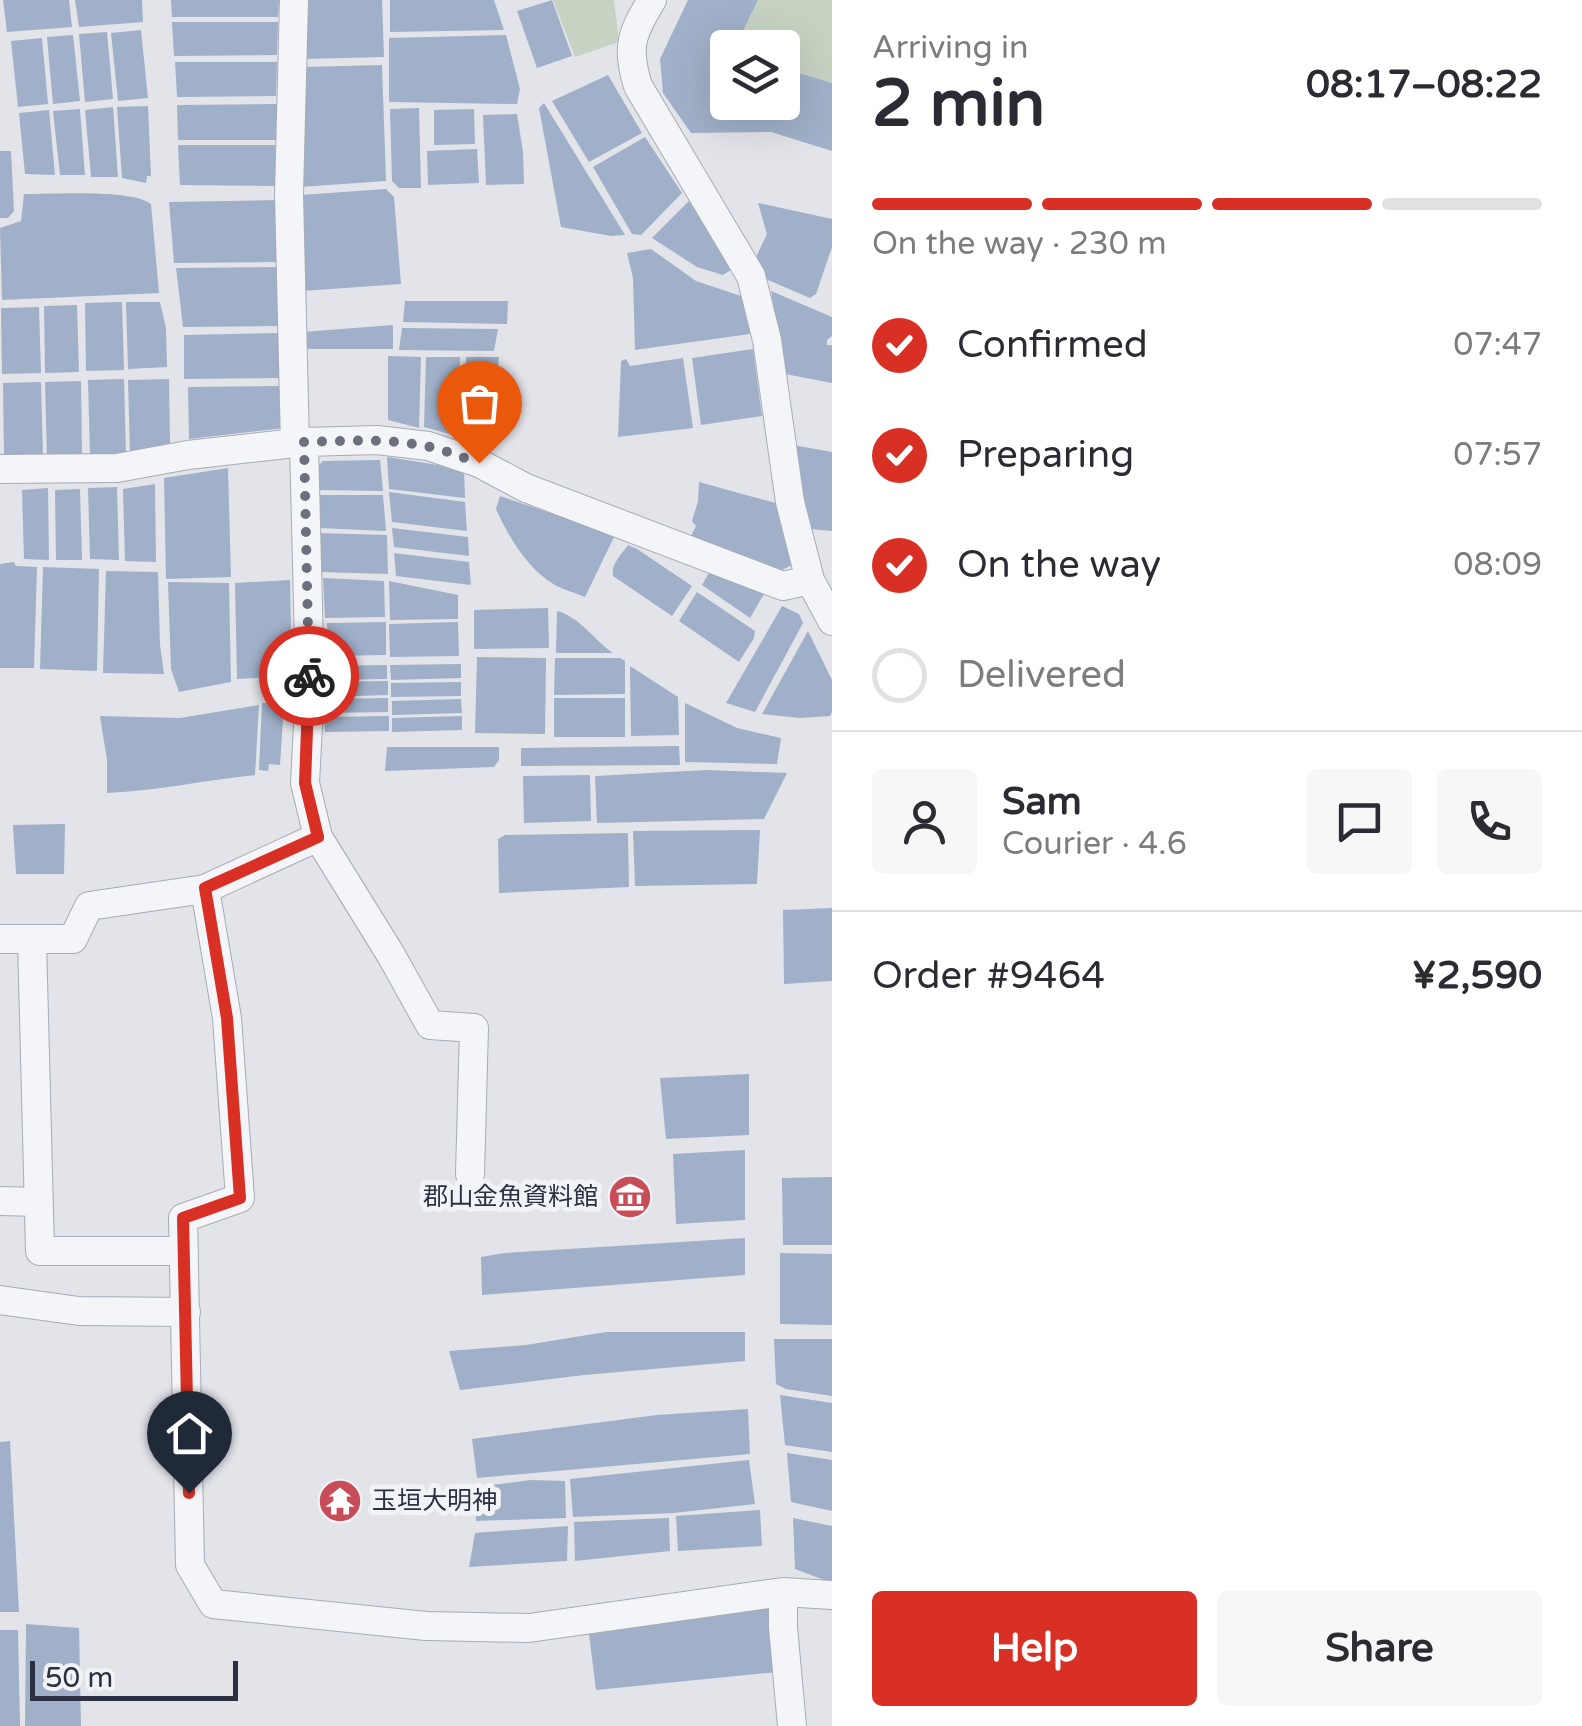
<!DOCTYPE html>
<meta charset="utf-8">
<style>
body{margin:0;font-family:"Varela Round","Noto Sans JP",sans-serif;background:#f7f7f7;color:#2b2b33;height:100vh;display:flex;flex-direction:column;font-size:38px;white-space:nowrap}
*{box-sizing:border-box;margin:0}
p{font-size:32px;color:#7c7c81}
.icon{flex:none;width:55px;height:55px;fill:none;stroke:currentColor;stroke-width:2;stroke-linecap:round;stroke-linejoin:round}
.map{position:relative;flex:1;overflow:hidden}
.details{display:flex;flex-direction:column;background:#fff;width:750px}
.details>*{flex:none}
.controls{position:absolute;left:710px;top:30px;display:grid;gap:20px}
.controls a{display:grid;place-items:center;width:90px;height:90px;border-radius:10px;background:#fff;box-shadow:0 10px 40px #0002;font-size:50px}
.scale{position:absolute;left:30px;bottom:25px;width:208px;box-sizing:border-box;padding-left:10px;border:5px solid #2b3141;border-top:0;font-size:28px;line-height:35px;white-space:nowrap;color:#2b3141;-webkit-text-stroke:8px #f1f3f7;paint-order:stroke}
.pin{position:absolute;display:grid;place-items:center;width:85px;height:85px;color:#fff;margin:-102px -42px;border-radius:50% 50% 50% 0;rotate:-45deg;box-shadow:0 0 10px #0007}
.pin .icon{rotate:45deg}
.courier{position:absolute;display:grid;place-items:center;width:100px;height:100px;margin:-50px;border:8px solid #d93025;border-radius:50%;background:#fff;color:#222;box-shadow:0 2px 12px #0007}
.headline em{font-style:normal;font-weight:700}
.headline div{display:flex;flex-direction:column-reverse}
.headline{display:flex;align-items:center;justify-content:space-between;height:170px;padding:0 40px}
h1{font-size:65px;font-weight:700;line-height:75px}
.bar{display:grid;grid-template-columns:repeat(4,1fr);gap:15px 10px;align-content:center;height:120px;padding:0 40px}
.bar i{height:12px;border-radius:8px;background:#e1e1e2}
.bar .active{background:#d93025}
.bar p{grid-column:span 4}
.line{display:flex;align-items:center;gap:25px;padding:0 40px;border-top:2px solid #e1e1e2}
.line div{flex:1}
.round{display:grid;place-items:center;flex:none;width:105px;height:105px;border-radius:10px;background:#f7f7f7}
ol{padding:0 40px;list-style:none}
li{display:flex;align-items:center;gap:30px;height:110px}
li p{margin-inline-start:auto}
li .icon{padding:10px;border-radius:50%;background:#d93025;color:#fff;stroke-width:4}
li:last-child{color:#7c7c81}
li i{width:55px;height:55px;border:5px solid #e1e1e2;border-radius:50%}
.primary-button{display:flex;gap:20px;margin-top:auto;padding:20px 40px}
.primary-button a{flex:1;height:115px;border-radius:10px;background:#d93025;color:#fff;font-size:40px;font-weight:700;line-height:115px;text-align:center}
.primary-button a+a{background:#f7f7f7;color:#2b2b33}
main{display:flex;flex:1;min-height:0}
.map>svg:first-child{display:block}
.green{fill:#c6d3c3}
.water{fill:#9fb0c8}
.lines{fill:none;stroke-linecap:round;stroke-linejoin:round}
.street-casing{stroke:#a7abb4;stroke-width:30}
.street{stroke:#f4f5f8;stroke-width:28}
.done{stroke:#6b707c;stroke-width:10;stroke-dasharray:0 18}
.route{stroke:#d93025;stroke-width:12}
.labels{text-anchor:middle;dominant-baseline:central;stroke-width:10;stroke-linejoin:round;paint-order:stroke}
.poi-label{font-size:25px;fill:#2b3141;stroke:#f1f3f7;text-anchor:end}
</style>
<main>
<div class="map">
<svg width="832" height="1726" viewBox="0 0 832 1726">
<rect width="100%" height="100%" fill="#e2e4ea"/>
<!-- green -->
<path class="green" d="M553,0H614L619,42L575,57Z
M758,0H832V83L783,68L782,48L750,47L743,31Z"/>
<!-- water -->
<path class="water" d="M3,0H69L72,27L7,32Z
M75,0H142L143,22L79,27Z
M171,0H279L278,17H172Z
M306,0H382L384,57L304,59Z
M390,0H494L504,30L390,32Z
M552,0L572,56L537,68L517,11Z
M688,0H758L743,31L750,47L728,48V102H782L783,68L832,83V151L771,132L691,133L663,93L660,59Z
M172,22H278L277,55L174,56Z
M141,30L148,98L118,101L111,33Z
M107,32L113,99L85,102L79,34Z
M73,35L80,101L53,104L47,37Z
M506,35L520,89L517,104L389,102V38Z
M42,38L48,104L18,107L11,41Z
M175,62H277L276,96L177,97Z
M382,65L386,181L300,187L303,67Z
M608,75L642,133L589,162L552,101Z
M544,103L625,235L611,236L561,227L539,108Z
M277,104L278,140H178L177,105Z
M148,106L151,176H147L146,183L122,178L117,107Z
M113,107L118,177H91L85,110Z
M419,108L421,188H399L392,181L390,109Z
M80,109L85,175H60L53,111Z
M474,109L475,144L434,145V110Z
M49,110L55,175L25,174L19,113Z
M517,114L523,152L524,184L486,185L483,115Z
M645,137L682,193L641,235L632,234L593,167Z
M178,145H275V186L180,185Z
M477,149L479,183L428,185L427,151Z
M0,151H11L14,211L8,218H0Z
M386,189L394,197L401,284L302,291L301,195Z
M24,194C51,194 134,189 151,204L159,293L2,300L0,228L21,221Z
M282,200L283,262L174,263L169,202Z
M689,201L731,270L723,275L697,267L652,238Z
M758,203L832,219V247L816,294L810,298L768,280L758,265L757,255L767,234Z
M651,249L696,281L741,296L750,334L635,350L633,278L627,253Z
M282,267L283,326L183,327L176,268Z
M771,291L832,317V336L827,340V345H832V383L785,374Z
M405,301H508L507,324L403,322Z
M122,302L124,370L86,371L85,303Z
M126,302H160L166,328L167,367L128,369Z
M77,305L79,372L45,373L44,306Z
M39,307L41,373L2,374L1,308Z
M393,325V349H304L303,332Z
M402,328L498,329L494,351L399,350Z
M282,333L283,378L184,379V335Z
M753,349L762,416L701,425L692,358Z
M388,356L421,357L419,428L388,420Z
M426,357H460L457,436L424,427Z
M466,357H499C497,377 497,407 486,425C481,433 472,434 464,436Z
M683,358L693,428L618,437L621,361L626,359L630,366Z
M124,379L126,454L90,455L88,380Z
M169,379L170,443L130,453L128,380Z
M81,381L82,455L47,456L45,382Z
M41,382L43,457H4L3,383Z
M284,386V428L189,439L188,387Z
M793,445L832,452V531L811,529Z
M387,457L464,469L465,498L389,489Z
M380,460L383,491L316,490L318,466L323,461Z
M228,468L231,577L166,579L164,478Z
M699,482L779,504L794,564L780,571L691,536L696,526L692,521L698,501Z
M155,484L156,562L125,561L123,489Z
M117,487L119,560L90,559L88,488Z
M48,488L49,560L24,559L22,490Z
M80,489L82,560H56L55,490Z
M389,492L465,502L467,531L392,522Z
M317,495H383L386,531L318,528Z
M500,496L615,535L585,597C576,593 564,590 555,585C528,570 508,536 496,509Z
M392,528L468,537L469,556L394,547Z
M318,533L387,535L388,574L320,572Z
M628,545L637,549L692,586L672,616L613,576C611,564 621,555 628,545Z
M394,553L469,562L471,585L396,576Z
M14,562L16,566L37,567L34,668H0V564Z
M43,567L99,569L97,671L40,669Z
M106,571L158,572L160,645L164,674L103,673Z
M710,571L764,594L750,618L702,585Z
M323,578L384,581L385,617L325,618Z
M290,580L292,676L237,679L235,583Z
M389,581L458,595V619L390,620Z
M168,582L229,583L231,682L179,692L171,669Z
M697,592L755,631L754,638L739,662L679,621Z
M782,606L799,614L803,623L755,712L726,703Z
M548,608L549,648L474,649V610Z
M557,611C580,617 594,640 613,653H556Z
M386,622V655L328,656L327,623Z
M458,622L459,656L390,657L389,624Z
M808,631L832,680V712L830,716L800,718L762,714Z
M477,657L546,658L545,734L475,733Z
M555,658H620L625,661V694L554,695Z
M461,664V678L391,680L390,665Z
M387,665V679L323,680V666Z
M630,666L678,697L679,735L631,736Z
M388,681V695L324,697L323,682Z
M461,682V696L391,697V683Z
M388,698V712L324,713V699Z
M554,698H625V737H554Z
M461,699L462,713L392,715V701Z
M262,703H284L280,765L269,764L268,771L259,770Z
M685,703L737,728L781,738L777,764L685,762Z
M259,705L255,775C205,780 157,791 107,793V760L100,716L180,718Z
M389,716V731L325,732L324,717Z
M462,716V730L392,732V718Z
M679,746L680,765L521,766V748Z
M387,747H499V760L494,767L385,771Z
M707,770L787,773L764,819L597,823L595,776Z
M590,775L591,821L524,823L523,776Z
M65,824L64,874H16L13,825Z
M760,830L757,884L635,886L633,831Z
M628,833L629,887L499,893L498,839L505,835Z
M832,908V981L784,984L783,910Z
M749,1074V1135L666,1139L660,1078Z
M745,1150V1220L676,1224L673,1154Z
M832,1177V1245H783L782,1178Z
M745,1238V1275L482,1295L481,1257L505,1253Z
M780,1253L832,1254V1325L780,1324Z
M606,1332H745V1361L584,1375L460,1390L449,1351L526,1345Z
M774,1339H832V1396L786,1389L776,1384Z
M780,1395L832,1403V1452L785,1445Z
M748,1409L750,1454L477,1478L472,1439L657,1415Z
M10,1441L19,1612H0V1442Z
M787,1453L832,1460V1511L791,1502Z
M749,1460L755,1504L674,1513L573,1517L570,1479Z
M531,1480L565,1481L566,1518L476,1521L475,1487Z
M760,1510L762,1546L678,1551L676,1516Z
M669,1518L670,1551L575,1561L574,1522Z
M793,1518L832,1526V1583L795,1569Z
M568,1526L567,1561L469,1567L475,1533Z
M772,1608L777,1672L596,1690L589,1634Z
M26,1624L79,1628L81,1726H25Z
M0,1630H18L20,1726H0Z"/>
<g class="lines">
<!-- street casing -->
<g class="street-casing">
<path id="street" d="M294,0L289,194L295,444
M652,0C631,34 626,48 638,86L751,276L767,340L790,502L810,580L832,621
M0,469L117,468L188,455L304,442L377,440L428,446L479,463L526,488L783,586L810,580
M318,837L391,955L430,1025L474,1028L470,1174
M205,889L227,1018L240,1198L183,1218L190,1565L213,1604L426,1626L529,1628L783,1592L832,1595
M0,939H73L89,906L205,889L318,837L305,783L310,687L304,442
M32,939L40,1251H184
M0,1201L38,1202
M0,1300L79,1311L186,1312
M783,1592V1627L792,1726"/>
</g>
<!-- street -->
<use href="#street" class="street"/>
</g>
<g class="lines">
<!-- done -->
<path class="done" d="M309,676L304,442C345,441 385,438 425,446C443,449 461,457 479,463"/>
<!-- route -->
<path class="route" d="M189,1493L183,1218L240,1198L227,1018L205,888L318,837L305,783L309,676"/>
</g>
<!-- icons -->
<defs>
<g id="museum-disc" transform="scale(2.25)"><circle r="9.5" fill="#c84d59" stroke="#f1f3f7"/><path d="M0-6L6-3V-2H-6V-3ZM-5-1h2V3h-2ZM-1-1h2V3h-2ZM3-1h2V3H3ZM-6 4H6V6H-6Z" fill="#fff"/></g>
<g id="temple-disc" transform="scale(2.25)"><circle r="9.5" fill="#c84d59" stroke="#f1f3f7"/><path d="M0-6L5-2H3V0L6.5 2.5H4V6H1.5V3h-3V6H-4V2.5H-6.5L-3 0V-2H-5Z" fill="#fff"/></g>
</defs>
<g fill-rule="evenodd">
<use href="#museum-disc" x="630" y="1197"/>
<use href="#temple-disc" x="340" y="1501"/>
</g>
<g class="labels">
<!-- poi labels -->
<g class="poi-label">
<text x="598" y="1197">郡山金魚資料館</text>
<text x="372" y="1501" text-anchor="start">玉垣大明神</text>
</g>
</g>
</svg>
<div class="controls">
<a><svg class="icon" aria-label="layers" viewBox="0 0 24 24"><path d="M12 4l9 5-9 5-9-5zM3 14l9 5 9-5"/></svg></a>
</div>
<div class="scale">50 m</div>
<div class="pin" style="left:479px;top:463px;background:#ea580c"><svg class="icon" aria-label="bag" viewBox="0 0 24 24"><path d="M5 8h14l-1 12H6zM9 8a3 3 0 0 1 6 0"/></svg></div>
<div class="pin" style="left:189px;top:1493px;background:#1f2937"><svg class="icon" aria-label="home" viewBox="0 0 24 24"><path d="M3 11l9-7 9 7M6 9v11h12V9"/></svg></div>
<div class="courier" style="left:309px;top:676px"><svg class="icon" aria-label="bike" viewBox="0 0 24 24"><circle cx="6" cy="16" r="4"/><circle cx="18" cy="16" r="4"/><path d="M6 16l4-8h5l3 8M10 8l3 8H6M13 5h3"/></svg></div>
</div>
<section class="details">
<div class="headline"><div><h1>2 min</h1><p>Arriving in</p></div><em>08:17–08:22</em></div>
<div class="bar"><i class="active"></i><i class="active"></i><i class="active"></i><i></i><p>On the way · 230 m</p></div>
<ol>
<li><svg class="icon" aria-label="check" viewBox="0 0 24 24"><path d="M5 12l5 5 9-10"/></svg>Confirmed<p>07:47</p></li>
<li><svg class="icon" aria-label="check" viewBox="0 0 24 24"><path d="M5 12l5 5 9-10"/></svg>Preparing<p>07:57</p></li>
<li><svg class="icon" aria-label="check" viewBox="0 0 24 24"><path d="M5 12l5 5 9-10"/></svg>On the way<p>08:09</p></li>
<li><i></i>Delivered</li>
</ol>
<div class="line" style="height:180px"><a class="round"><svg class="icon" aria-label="person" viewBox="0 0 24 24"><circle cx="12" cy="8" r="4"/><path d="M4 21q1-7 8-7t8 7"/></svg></a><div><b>Sam</b><p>Courier · 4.6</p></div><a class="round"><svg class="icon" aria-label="chat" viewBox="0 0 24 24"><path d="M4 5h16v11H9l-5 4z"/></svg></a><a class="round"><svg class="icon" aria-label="phone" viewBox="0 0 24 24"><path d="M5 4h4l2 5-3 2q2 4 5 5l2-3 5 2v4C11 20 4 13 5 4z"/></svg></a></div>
<div class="line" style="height:130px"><div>Order #9464</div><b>¥2,590</b></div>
<div class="primary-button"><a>Help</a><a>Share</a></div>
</section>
</main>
